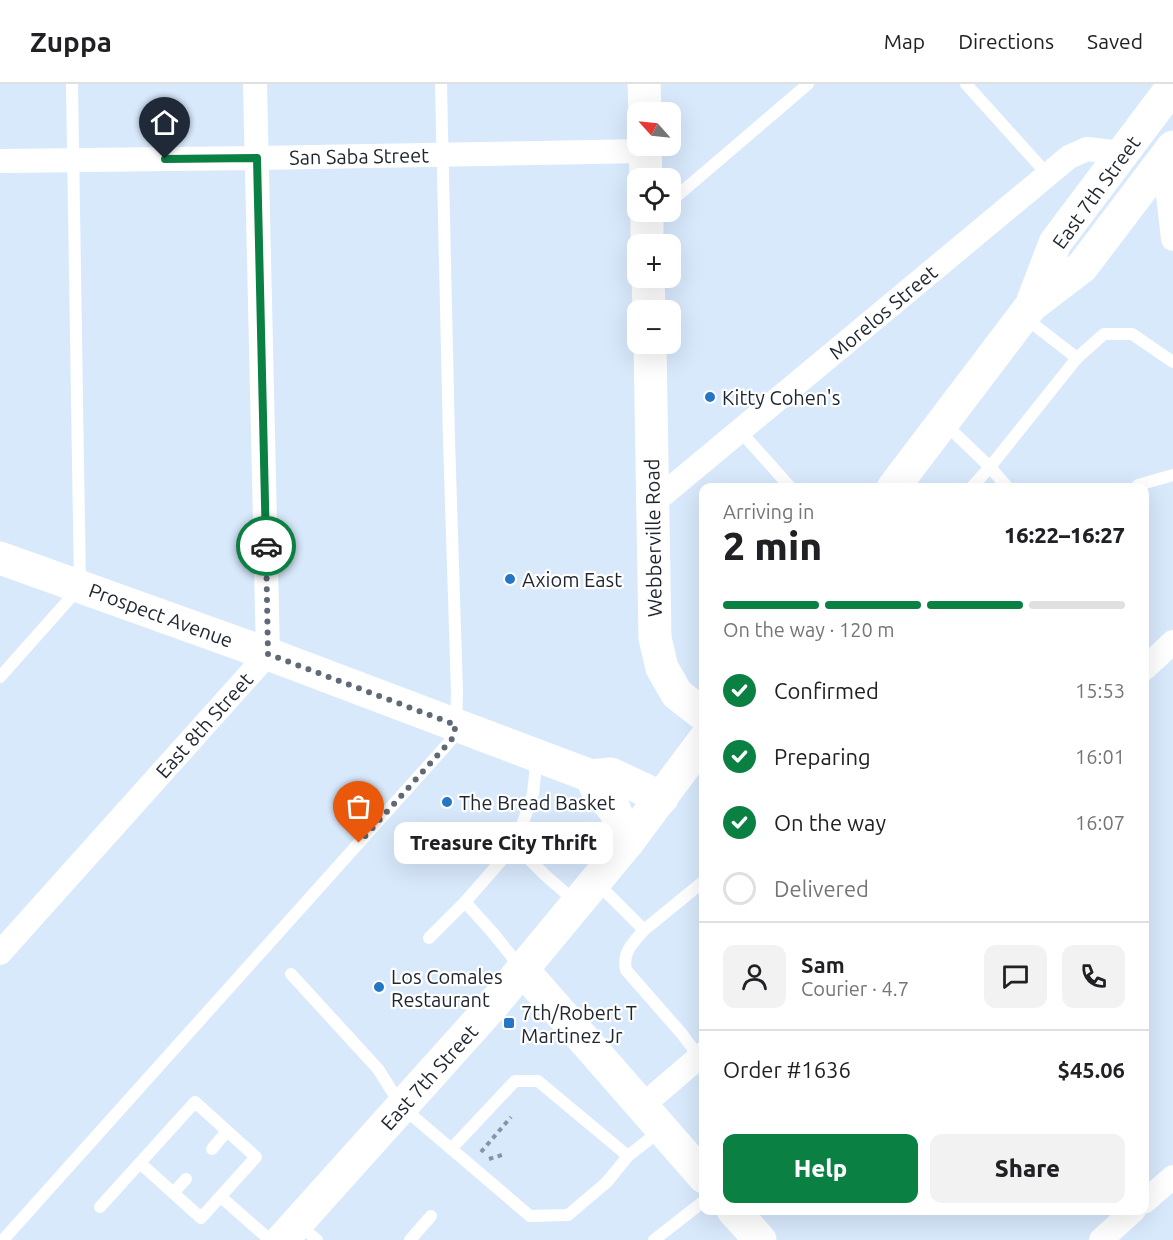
<!DOCTYPE html>
<meta charset="utf-8">
<style>
body{margin:0;font-family:Ubuntu,sans-serif;background:#f2f2f2;color:#202124;height:100vh;display:flex;flex-direction:column;font-size:22px;white-space:nowrap}
*{box-sizing:border-box;margin:0}
p{font-size:20px;color:#757577}
.icon{flex:none;width:33px;height:33px;fill:none;stroke:currentColor;stroke-width:2;stroke-linecap:round;stroke-linejoin:round}
.map{position:relative;flex:1;overflow:hidden}
.drawer{position:absolute;left:699px;top:399px;width:450px;height:732px;display:flex;flex-direction:column;background:#fff;border-radius:12px;box-shadow:0 6px 24px #0002}
.drawer>*{flex:none}
.needle{width:39px;rotate:297deg}
.buttons{position:absolute;left:627px;top:18px;display:grid;gap:12px}
.buttons a{display:grid;place-items:center;width:54px;height:54px;border-radius:12px;background:#fff;box-shadow:0 6px 24px #0002;font-size:30px}
.pin{position:absolute;display:grid;place-items:center;width:51px;height:51px;color:#fff;margin:-62px -26px;border-radius:50% 50% 50% 0;rotate:-45deg;box-shadow:0 0 6px #0007}
.pin .icon{rotate:45deg}
.courier{position:absolute;display:grid;place-items:center;width:60px;height:60px;margin:-30px;border:4px solid #0b8043;border-radius:50%;background:#fff;color:#222;box-shadow:0 2px 8px #0007}
.bubble{position:absolute;height:42px;border-radius:12px;background:#fff;box-shadow:0 6px 24px #0002;font-size:20px;font-weight:800;line-height:42px;text-align:center}
.head em{font-style:normal;font-weight:800}
.head div{display:flex;flex-direction:column-reverse}
.head{display:flex;align-items:center;justify-content:space-between;height:102px;padding:0 24px}
h1{font-size:39px;font-weight:800;line-height:45px}
.bar{display:grid;grid-template-columns:repeat(4,1fr);gap:9px 6px;align-content:center;height:72px;padding:0 24px}
.bar i{height:8px;border-radius:4px;background:#e0e0e0}
.bar .on{background:#0b8043}
.bar p{grid-column:span 4}
.line{display:flex;align-items:center;gap:15px;padding:0 24px;border-top:2px solid #e0e0e0}
.line div{flex:1}
.round{display:grid;place-items:center;flex:none;width:63px;height:63px;border-radius:12px;background:#f2f2f2}
ol{padding:0 24px;list-style:none}
li{display:flex;align-items:center;gap:18px;height:66px}
li p{margin-inline-start:auto}
li .icon{padding:6px;border-radius:50%;background:#0b8043;color:#fff;stroke-width:4}
li:last-child{color:#757577}
li i{width:33px;height:33px;border:3px solid #e0e0e0;border-radius:50%}
.primary-button{display:flex;gap:12px;margin-top:auto;padding:12px 24px}
.primary-button a{flex:1;height:69px;border-radius:12px;background:#0b8043;color:#fff;font-size:24px;font-weight:800;line-height:69px;text-align:center}
.primary-button a+a{background:#f2f2f2;color:#202124}
header{display:flex;align-items:center;gap:36px;box-sizing:border-box;height:84px;padding:0 30px;background:#fff;border-bottom:2px solid #e0e0e0}
header strong{font-size:28px}
nav{display:flex;gap:33px;margin-inline-start:auto;font-size:21px}
.map>svg:first-child{display:block}
.lines{fill:none;stroke-linecap:round;stroke-linejoin:round}
.path{stroke:#8793a2;stroke-width:4;stroke-dasharray:4.5 4.5;stroke-linecap:butt}
.lane{stroke:#fff;stroke-width:12}
.street{stroke:#fff;stroke-width:24}
.secondary{stroke:#fff;stroke-width:33}
.primary{stroke:#fff;stroke-width:33}
.done{stroke:#606a77;stroke-width:6;stroke-dasharray:0 10.8}
.route{stroke:#0b8043;stroke-width:8}
.poi-dot{fill:#2576c5;stroke:#fff;stroke-width:2}
.labels{text-anchor:middle;dominant-baseline:central;stroke-width:4.5;stroke-linejoin:round;paint-order:stroke}
.street-label{font-size:20px;fill:#1f262f;stroke:#fff}
.poi-label{font-size:20px;fill:#1f262f;stroke:#fff;text-anchor:start}
</style>
<header>
<strong>Zuppa</strong>
<nav><a>Map</a><a>Directions</a><a>Saved</a></nav>
</header>
<div class="map">
<svg width="1173" height="1156" viewBox="0 0 1173 1156">
<rect width="100%" height="100%" fill="#d8e9fc"/>
<g class="lines">
<!-- path -->
<path class="path" d="M481,1068L511,1033
M489,1075L505,1070"/>
<!-- lane -->
<path class="lane" d="M966,0L1048,91
M670,118L808,0
M1077,274L1104,250H1132L1173,278
M944,339L990,383L1077,274L1024,233
M740,347L791,404
M971,404L990,383L1008,404
M1136,404L1138,401L1173,391
M0,593L80,503L72,0
M515,761L533,710L537,672
M596,798L644,846L704,797
M465,818L515,761L545,791L576,818
M644,846C633,859 622,868 626,886L682,950L699,973
M429,854L465,818L493,849L521,884
M291,890L378,985L402,1023L530,1132L568,1131L607,1098L628,1072L661,1046
M212,1065L227,1047
M451,1065L515,997H538L628,1072
M173,1109L186,1095
M221,1113L270,1156
M100,1123L195,1018L256,1073L201,1134L140,1079
M297,1139L317,1156
M3,1156L452,655L456,641L457,608L449,356L441,0
M410,1156L431,1132
M654,1156L704,1117"/>
<!-- street -->
<path class="street" d="M1164,75L1173,155
M0,77L257,74L645,67
M653,419L1069,73L1087,65L1123,69
M1144,585L1173,558
M0,869L268,570L255,0
M642,1022L704,969
M1144,1118L1173,1093
M1101,1156L1134,1126"/>
<!-- secondary -->
<path class="secondary" d="M644,0L645,28
M645,62L646,94
M647,128V160
M648,194L649,226
M650,260L655,554L662,584L677,610L704,631
M0,474L268,570L591,692L611,690L662,714
M591,692L598,708L614,725L621,740L628,758
M522,885L704,1093
M733,1126L760,1156"/>
<!-- primary -->
<path class="primary" d="M1031,222L1055,159L1173,2
M893,404L1031,222L1082,183L1173,63
M282,1156L492,922L628,758L704,656"/>
</g>
<g class="lines">
<!-- done -->
<path class="done" d="M266,462L268,570L456,641L452,655L359,759"/>
<!-- route -->
<path class="route" d="M165,75L257,74L266,462"/>
</g>
<!-- markers -->
<g class="poi-dot">
<circle cx="710" cy="313" r="6"/>
<circle cx="510" cy="495" r="6"/>
<circle cx="447" cy="718" r="6"/>
<circle cx="379" cy="903" r="6"/>
<rect x="503" y="933" width="12" height="12" rx="3"/>
</g>
<g class="labels">
<!-- street labels -->
<g class="street-label">
<text transform="translate(359 72) rotate(-1)">San Saba Street</text>
<text transform="translate(1096 108) rotate(-54)">East 7th Street</text>
<text transform="translate(883 228) rotate(-40)">Morelos Street</text>
<text transform="translate(653 454) rotate(-91)">Webberville Road</text>
<text transform="translate(161 531) rotate(20)">Prospect Avenue</text>
<text transform="translate(204 641) rotate(-48)">East 8th Street</text>
<text transform="translate(429 993) rotate(-48)">East 7th Street</text>
</g>
<!-- poi labels -->
<g class="poi-label">
<text x="722" y="313">Kitty Cohen's</text>
<text x="522" y="495">Axiom East</text>
<text x="459" y="718">The Bread Basket</text>
<text x="391" y="892">Los Comales<tspan x="391" dy="23">Restaurant</tspan></text>
<text x="521" y="928">7th/Robert T<tspan x="521" dy="23">Martinez Jr</tspan></text>
</g>
</g>
</svg>
<div class="buttons">
<a><svg class="needle" viewBox="-14 -14 28 28"><path d="M0-13l5 13h-10z" fill="#e53935"/><path d="M0 13l5-13h-10z" fill="#757577"/></svg></a>
<a><svg class="icon" aria-label="locate" viewBox="0 0 24 24"><circle cx="12" cy="12" r="6"/><path d="M12 2v4M12 18v4M2 12h4M18 12h4"/></svg></a>
<a>+</a>
<a>−</a>
</div>
<div class="pin" style="left:359px;top:759px;background:#ea580c"><svg class="icon" aria-label="bag" viewBox="0 0 24 24"><path d="M5 8h14l-1 12H6zM9 8a3 3 0 0 1 6 0"/></svg></div>
<div class="pin" style="left:165px;top:75px;background:#1f2937"><svg class="icon" aria-label="home" viewBox="0 0 24 24"><path d="M3 11l9-7 9 7M6 9v11h12V9"/></svg></div>
<div class="courier" style="left:266px;top:462px"><svg class="icon" aria-label="car" viewBox="0 0 24 24"><path d="M5 17H2v-5l4-1 3-4h7l3 4 3 1v5h-3M9 17h6M6 11h13"/><circle cx="7" cy="17" r="2"/><circle cx="17" cy="17" r="2"/></svg></div>
<div class="bubble" style="left:394px;top:738px;width:219px">Treasure City Thrift</div>
<section class="drawer">
<div class="head"><div><h1>2 min</h1><p>Arriving in</p></div><em>16:22–16:27</em></div>
<div class="bar"><i class="on"></i><i class="on"></i><i class="on"></i><i></i><p>On the way · 120 m</p></div>
<ol>
<li><svg class="icon" aria-label="check" viewBox="0 0 24 24"><path d="M5 12l5 5 9-10"/></svg>Confirmed<p>15:53</p></li>
<li><svg class="icon" aria-label="check" viewBox="0 0 24 24"><path d="M5 12l5 5 9-10"/></svg>Preparing<p>16:01</p></li>
<li><svg class="icon" aria-label="check" viewBox="0 0 24 24"><path d="M5 12l5 5 9-10"/></svg>On the way<p>16:07</p></li>
<li><i></i>Delivered</li>
</ol>
<div class="line" style="height:108px"><a class="round"><svg class="icon" aria-label="person" viewBox="0 0 24 24"><circle cx="12" cy="8" r="4"/><path d="M4 21q1-7 8-7t8 7"/></svg></a><div><b>Sam</b><p>Courier · 4.7</p></div><a class="round"><svg class="icon" aria-label="chat" viewBox="0 0 24 24"><path d="M4 5h16v11H9l-5 4z"/></svg></a><a class="round"><svg class="icon" aria-label="phone" viewBox="0 0 24 24"><path d="M5 4h4l2 5-3 2q2 4 5 5l2-3 5 2v4C11 20 4 13 5 4z"/></svg></a></div>
<div class="line" style="height:78px"><div>Order #1636</div><b>$45.06</b></div>
<div class="primary-button"><a>Help</a><a>Share</a></div>
</section>
</div>
